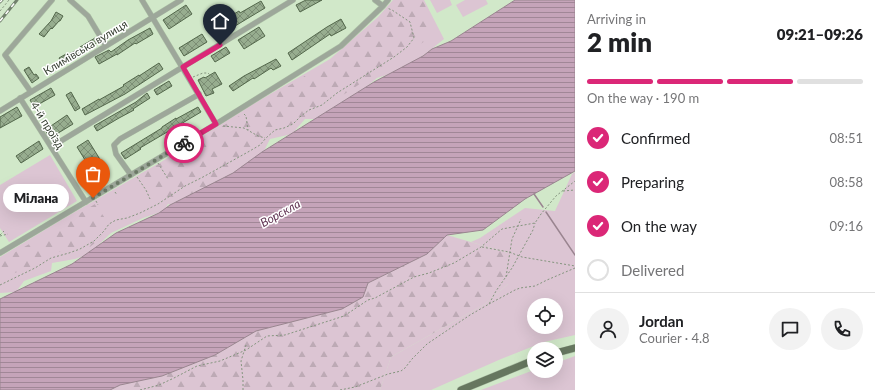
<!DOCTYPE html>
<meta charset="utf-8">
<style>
body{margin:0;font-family:Lato,sans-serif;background:#f2f2f2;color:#202124;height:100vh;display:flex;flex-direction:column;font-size:15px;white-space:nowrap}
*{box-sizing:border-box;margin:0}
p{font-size:13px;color:#757577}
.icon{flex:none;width:22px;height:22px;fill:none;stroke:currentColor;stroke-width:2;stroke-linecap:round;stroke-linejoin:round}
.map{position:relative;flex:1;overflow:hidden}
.panel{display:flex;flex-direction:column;background:#fff;width:300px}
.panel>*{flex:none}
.tools{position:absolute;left:527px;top:298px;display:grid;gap:8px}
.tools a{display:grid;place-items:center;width:36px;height:36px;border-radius:50%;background:#fff;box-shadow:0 4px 16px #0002;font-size:20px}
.pin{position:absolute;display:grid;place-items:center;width:34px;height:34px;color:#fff;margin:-41px -17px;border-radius:50% 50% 50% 0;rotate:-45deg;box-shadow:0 0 4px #0007}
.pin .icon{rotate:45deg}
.courier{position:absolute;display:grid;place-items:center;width:40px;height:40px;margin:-20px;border:3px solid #db2777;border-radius:50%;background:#fff;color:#222;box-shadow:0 1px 5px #0007}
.bubble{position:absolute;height:28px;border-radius:14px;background:#fff;box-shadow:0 4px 16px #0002;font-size:13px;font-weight:800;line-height:28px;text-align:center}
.headline em{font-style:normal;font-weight:800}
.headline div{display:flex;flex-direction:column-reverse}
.headline{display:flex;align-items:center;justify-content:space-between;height:68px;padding:0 12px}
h1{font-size:26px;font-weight:800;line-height:30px}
.bar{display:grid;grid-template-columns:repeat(4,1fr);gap:6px 4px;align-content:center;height:48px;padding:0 12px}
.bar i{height:5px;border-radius:3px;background:#e0e0e0}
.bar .selected{background:#db2777}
.bar p{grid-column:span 4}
.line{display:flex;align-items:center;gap:10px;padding:0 12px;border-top:1px solid #e0e0e0}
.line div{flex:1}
.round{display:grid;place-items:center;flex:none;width:42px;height:42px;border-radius:21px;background:#f2f2f2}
ol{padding:0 12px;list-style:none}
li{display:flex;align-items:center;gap:12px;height:44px}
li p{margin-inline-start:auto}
li .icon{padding:4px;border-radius:50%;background:#db2777;color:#fff;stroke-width:4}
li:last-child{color:#757577}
li i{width:22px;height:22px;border:2px solid #e0e0e0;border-radius:50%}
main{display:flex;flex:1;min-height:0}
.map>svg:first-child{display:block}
.grass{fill:#dcc5d3;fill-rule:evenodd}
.forest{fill:url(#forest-firs)}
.water{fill:url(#water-rules);stroke:#9a8590}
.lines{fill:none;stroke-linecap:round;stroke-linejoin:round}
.stream{stroke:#9a8590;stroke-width:1.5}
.building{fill:url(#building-cross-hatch);stroke:#53674b}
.minor-casing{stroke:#aec2a7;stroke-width:6}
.major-casing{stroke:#aec2a7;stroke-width:8}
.path{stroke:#84947e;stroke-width:1;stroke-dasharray:2 2;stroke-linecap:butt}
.minor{stroke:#9da79a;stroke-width:5}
.major{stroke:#66775f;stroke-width:7}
.rail-casing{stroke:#72816d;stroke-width:3}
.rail{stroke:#fff;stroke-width:1.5;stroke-dasharray:4.5;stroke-linecap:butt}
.done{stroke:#6b7966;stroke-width:4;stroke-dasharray:0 7.2}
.route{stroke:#db2777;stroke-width:5}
.labels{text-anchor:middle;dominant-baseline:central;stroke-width:3;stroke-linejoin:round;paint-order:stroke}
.street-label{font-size:11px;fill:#343d30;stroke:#fff}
.water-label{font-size:12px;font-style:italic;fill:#623554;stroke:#fff}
</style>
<main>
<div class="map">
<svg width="575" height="390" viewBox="0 0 575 390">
<defs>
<pattern id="forest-firs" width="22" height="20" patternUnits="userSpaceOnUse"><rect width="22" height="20" fill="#dcc5d3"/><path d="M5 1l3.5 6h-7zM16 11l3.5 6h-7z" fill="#bdaab5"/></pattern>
<pattern id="water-rules" width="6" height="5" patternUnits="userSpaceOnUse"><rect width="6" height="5" fill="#c5a4b9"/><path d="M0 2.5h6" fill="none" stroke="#a18797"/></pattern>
<pattern id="building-cross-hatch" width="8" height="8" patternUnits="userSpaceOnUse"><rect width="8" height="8" fill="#97ad8f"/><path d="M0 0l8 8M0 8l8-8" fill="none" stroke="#7c8e75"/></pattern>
</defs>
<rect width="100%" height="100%" fill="#d1e8c9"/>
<!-- grass -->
<path class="grass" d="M393,0H424L444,39L423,56L402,70L377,78L353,98L319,119H305L292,134L270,139L264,151L254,159L233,173L168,204L164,211L143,218L111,233L89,254L75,259L52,263L51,271L24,281L16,292L0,293V257L66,217L161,162L253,104L330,59L378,17Z
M430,0H450L452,5L437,13Z
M465,0H486L488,4L463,17L456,5Z
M50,155L77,201L9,242L0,228V185Z
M575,172V335L544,342L501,359L431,390H380L391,357L485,304L508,284V253L471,242L480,238L525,208L555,211L572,174ZM534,305H556V327H534Z
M575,356V390H481L534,370V371H556V363Z"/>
<!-- forest -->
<path class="forest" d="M397,0H422L425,5L432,27L425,41L337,99L274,134L233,173L170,205C158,196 145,188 140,174L170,158L336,57L379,19Z
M95,204L107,221L100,239L86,250L67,248L32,266L0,279V261L50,232Z
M447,235L508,253V284L485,304L391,357L380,390H110L120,385L162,376L215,355L256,331L342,309L363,297L368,283L427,254Z"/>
<!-- water -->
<path class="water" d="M515,0H575V171L525,199L483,230L447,235L427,254L368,283L363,297L342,309L256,331L215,355L162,376L120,385L110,390H0V299L72,264L116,233L159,213L170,205L233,173L262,152L374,82L423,56L432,49L451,41Z"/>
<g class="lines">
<!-- stream -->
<path class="stream" d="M534,194L543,207
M546,212L575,255"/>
</g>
<!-- building -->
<path class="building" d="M306,0H322L300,12L296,5Z
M261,1L265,8L220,35L214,26L239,11L240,13Z
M186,5L192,14L169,29L163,20Z
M56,12L63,16L60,21H59L52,29L51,28L44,37L39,34L51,21Z
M341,19L346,28L331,36L330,34L292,60L288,53L327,27Z
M259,27L265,36L244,49L238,40Z
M150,28L153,34L136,44L135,43L117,55V54L99,64L95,57L109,50L111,52L128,40Z
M202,34L207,42L184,56L179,48Z
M95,38L98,42L77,55L78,56L72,59L71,58L62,63L59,58L66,54L67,55L81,48L80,47Z
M226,47L230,53L215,62L211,56Z
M276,59L281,66L273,70L271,68L254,79L253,78L233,91L229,86L244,76Z
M159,63L163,69L125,94L85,115L82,109L99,99V100L124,86L123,85L139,75V76Z
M29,67L34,75L36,74L39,78L32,83L24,70Z
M215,72L222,84L212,89L214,93L206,96L198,80L204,77L205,78Z
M169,81L172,86L157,95L154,90Z
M51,88L55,95L34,107L30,100Z
M71,92L80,108L75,111L66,95Z
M147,93L150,98L133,109L134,110L119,118L97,131L94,126L136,102Z
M17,107L22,116L0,128V117Z
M198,107L201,112L140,148L141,149L125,159L121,153L162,128V127L176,118V119Z
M67,115L73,124L50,138L45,130Z
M88,140L101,161L90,168L77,147Z
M39,141L43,149L21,163L16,156Z"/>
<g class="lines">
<!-- minor casing -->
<g class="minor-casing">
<path id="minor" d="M70,0L88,16L106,46
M142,0L216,124
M375,0L383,6
M31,92L5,55L52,0
M20,98L86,202
M0,111L181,0
M51,147L293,0
M131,175L116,154L114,145L120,139L196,96L199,94
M0,253L216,124L341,46L383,6L388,0"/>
</g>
<!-- major casing -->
<g class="major-casing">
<path id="major" d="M556,353L575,348
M461,390L534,360"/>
</g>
<!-- path -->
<path class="path" d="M0,11L9,0
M193,77L203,73H208L210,75
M244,114L246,116L248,130
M223,126L244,128L258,136L265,138
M158,163L168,179
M137,177L146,190L150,199
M563,191L575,190
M115,192L117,195
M96,201L98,205
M0,235L4,231
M0,236L8,234
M482,247L509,252L522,257L575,266
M506,277L512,239L521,219
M0,285L35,268L51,258L69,253L80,249L94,241L104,231L109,224L116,220L127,218L140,213L158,204L185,186L203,177L248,152L260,145L266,138L275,130L284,128L293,124L301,116L309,110L322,105L337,93L394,57L407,47L414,38L410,22L392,10L387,8
M489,304L515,290L520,288L535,286L547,280L575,268
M140,390L159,385L174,378L197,366L220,361L246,350L267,336L285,335L344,316L368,300L375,298L414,277L429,273L454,263L481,247L502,229L535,223L541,214L556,196L575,181
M243,390V380L241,361L246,345
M340,390L355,387L388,374L401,371L405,368L412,359L427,344L470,315L489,304L496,291L512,268L533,230L535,223"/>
<!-- minor -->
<use href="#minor" class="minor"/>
<!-- major -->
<use href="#major" class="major"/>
<!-- rail casing -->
<g class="rail-casing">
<path id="rail" d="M0,2L2,0
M0,21L17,0"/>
</g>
<!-- rail -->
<use href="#rail" class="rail"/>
</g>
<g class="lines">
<!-- done -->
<path class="done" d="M93,198L184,143"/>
<!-- route -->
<path class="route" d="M184,143L216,124L183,67L220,45"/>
</g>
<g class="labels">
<!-- street labels -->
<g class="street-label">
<text transform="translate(85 47) rotate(-31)">Климівська вулиця</text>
<text transform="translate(48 125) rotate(58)">4-й проїзд</text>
</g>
<!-- water labels -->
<g class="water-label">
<text transform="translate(280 213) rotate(-29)">Ворскла</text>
</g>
</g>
</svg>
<div class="tools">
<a><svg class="icon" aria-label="locate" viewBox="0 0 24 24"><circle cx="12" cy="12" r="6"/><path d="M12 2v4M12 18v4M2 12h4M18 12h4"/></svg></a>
<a><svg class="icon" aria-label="layers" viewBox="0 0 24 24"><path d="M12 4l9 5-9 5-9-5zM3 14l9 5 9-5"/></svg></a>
</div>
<div class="pin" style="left:93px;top:198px;background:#ea580c"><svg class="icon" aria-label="bag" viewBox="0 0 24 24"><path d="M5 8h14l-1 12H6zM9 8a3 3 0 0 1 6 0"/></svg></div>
<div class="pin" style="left:220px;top:45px;background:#1f2937"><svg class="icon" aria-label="home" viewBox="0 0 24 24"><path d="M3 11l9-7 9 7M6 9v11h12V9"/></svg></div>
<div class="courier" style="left:184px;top:143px"><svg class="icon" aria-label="bike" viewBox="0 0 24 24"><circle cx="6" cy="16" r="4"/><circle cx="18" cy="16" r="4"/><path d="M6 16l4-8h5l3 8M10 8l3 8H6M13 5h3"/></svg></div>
<div class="bubble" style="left:3px;top:184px;width:66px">Мілана</div>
</div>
<section class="panel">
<div class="headline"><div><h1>2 min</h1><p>Arriving in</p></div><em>09:21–09:26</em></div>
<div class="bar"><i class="selected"></i><i class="selected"></i><i class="selected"></i><i></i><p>On the way · 190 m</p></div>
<ol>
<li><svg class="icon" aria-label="check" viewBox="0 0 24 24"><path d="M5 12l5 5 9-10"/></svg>Confirmed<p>08:51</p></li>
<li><svg class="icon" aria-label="check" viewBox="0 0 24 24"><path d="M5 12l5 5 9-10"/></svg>Preparing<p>08:58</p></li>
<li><svg class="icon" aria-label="check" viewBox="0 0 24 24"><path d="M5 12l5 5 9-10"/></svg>On the way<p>09:16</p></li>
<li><i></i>Delivered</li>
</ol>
<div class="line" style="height:72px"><a class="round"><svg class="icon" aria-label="person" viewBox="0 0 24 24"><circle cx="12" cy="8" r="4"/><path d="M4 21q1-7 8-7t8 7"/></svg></a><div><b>Jordan</b><p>Courier · 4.8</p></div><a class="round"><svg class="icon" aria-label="chat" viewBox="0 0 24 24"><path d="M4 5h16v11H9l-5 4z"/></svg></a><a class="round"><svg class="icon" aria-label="phone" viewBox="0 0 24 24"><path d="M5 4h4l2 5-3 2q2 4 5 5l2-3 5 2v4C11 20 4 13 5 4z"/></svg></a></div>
</section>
</main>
